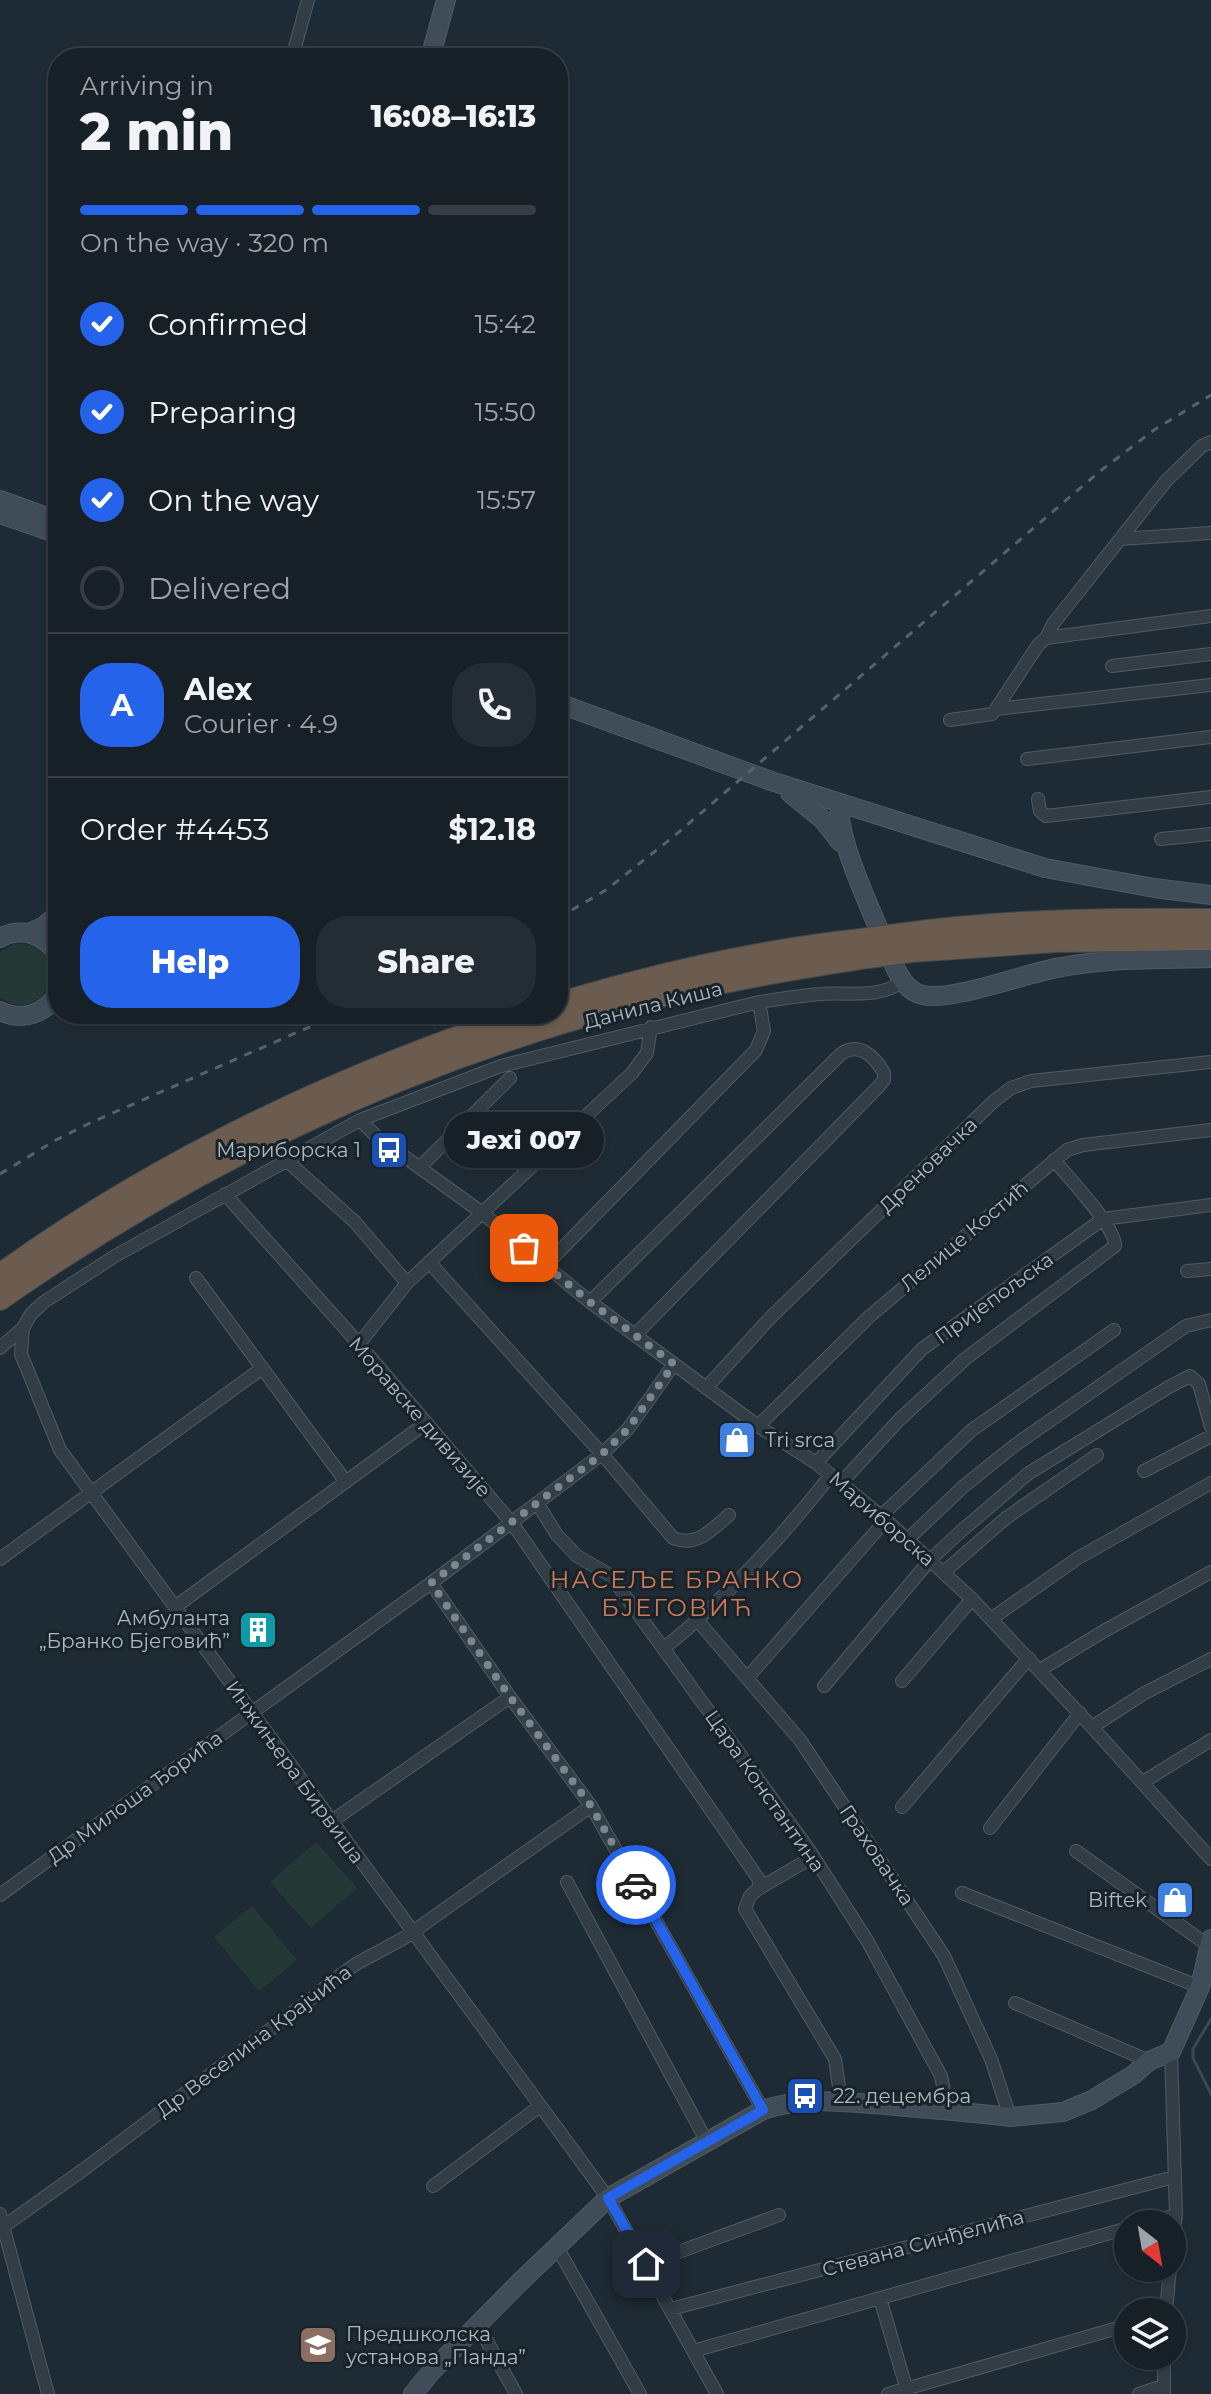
<!DOCTYPE html>
<meta charset="utf-8">
<style>
body{margin:0;font-family:Montserrat,sans-serif;background:#242d33;color:#f1f3f6;height:100vh;display:flex;flex-direction:column;font-size:30px;white-space:nowrap}
*{box-sizing:border-box;margin:0}
p{font-size:26px;color:#9ea3a7}
.icon{flex:none;width:44px;height:44px;fill:none;stroke:currentColor;stroke-width:2;stroke-linecap:round;stroke-linejoin:round}
.map{position:relative;flex:1;overflow:hidden}
.drawer{position:absolute;left:48px;top:48px;width:520px;height:976px;display:flex;flex-direction:column;background:#172027;border-radius:32px;box-shadow:0 2px 6px #0004,0 0 0 2px #363e44}
.drawer>*{flex:none}
.needle{width:52px;rotate:149deg}
.controls{position:absolute;left:1114px;top:2210px;display:grid;gap:16px}
.controls a{display:grid;place-items:center;width:72px;height:72px;border-radius:50%;background:#172027;box-shadow:0 2px 6px #0004,0 0 0 2px #363e44;font-size:40px}
.pin{position:absolute;display:grid;place-items:center;width:68px;height:68px;color:#fff;margin:-34px;border-radius:16px;box-shadow:0 4px 12px #0006}
.courier{position:absolute;display:grid;place-items:center;width:80px;height:80px;margin:-40px;border:6px solid #2563eb;border-radius:50%;background:#fff;color:#222;box-shadow:0 2px 10px #0007}
.bubble{position:absolute;height:56px;border-radius:28px;background:#172027;box-shadow:0 2px 6px #0004,0 0 0 2px #363e44;font-size:26px;font-weight:800;line-height:56px;text-align:center}
.overview em{font-style:normal;font-weight:800}
.overview div{display:flex;flex-direction:column-reverse}
.overview{display:flex;align-items:center;justify-content:space-between;height:136px;padding:0 32px}
h1{font-size:52px;font-weight:800;line-height:60px}
.bar{display:grid;grid-template-columns:repeat(4,1fr);gap:12px 8px;align-content:center;height:96px;padding:0 32px}
.bar i{height:10px;border-radius:6px;background:#363e44}
.bar .current{background:#2563eb}
.bar p{grid-column:span 4}
.line{display:flex;align-items:center;gap:20px;padding:0 32px;border-top:2px solid #363e44}
.line div{flex:1}
.round{display:grid;place-items:center;flex:none;width:84px;height:84px;border-radius:32px;background:#242d33}
ol{padding:0 32px;list-style:none}
li{display:flex;align-items:center;gap:24px;height:88px}
li p{margin-inline-start:auto}
li .icon{padding:8px;border-radius:50%;background:#2563eb;color:#fff;stroke-width:4}
li:last-child{color:#9ea3a7}
li i{width:44px;height:44px;border:4px solid #363e44;border-radius:50%}
.action{display:flex;gap:16px;margin-top:auto;padding:16px 32px}
.action a{flex:1;height:92px;border-radius:32px;background:#2563eb;color:#fff;font-size:32px;font-weight:800;line-height:92px;text-align:center}
.action a+a{background:#242d33;color:#f1f3f6}
.map>svg:first-child{display:block}
.green{fill:#243936}
.lines{fill:none;stroke-linecap:round;stroke-linejoin:round}
.stream{stroke:#334a5b;stroke-width:3}
.street-casing{stroke:#505b63;stroke-width:14}
.secondary-casing{stroke:#505b63;stroke-width:20}
.highway-casing{stroke:#3d484f;stroke-width:24}
.street{stroke:#323d45;stroke-width:12}
.secondary{stroke:#404d58;stroke-width:18}
.highway{stroke:#6b5c4f;stroke-width:22}
.rail{stroke:#54626c;stroke-width:3;stroke-dasharray:8 8;stroke-linecap:butt}
.highway-bridge-casing{stroke:#3d484f;stroke-width:24;stroke-linecap:butt}
.highway-bridge{stroke:#6b5c4f;stroke-width:22}
.done{stroke:#7b8790;stroke-width:8;stroke-dasharray:0 14.4}
.route{stroke:#2563eb;stroke-width:10}
.labels{text-anchor:middle;dominant-baseline:central;stroke-width:6;stroke-linejoin:round;paint-order:stroke}
.street-label{font-size:20px;fill:#acb8c2;stroke:#182229}
.poi-label{font-size:20px;fill:#acb8c2;stroke:#182229;text-anchor:end}
.quarter-label{font-size:24px;letter-spacing:2px;fill:#cf7b5a;stroke:#182229}
</style>
<div class="map">
<svg width="1211" height="2394" viewBox="0 0 1211 2394">
<rect width="100%" height="100%" fill="#1f2b34"/>
<!-- green -->
<path class="green" d="M14,944C79,941 47,1033 0,997V952Z
M316,1842L357,1888L311,1928L270,1882Z
M252,1906L297,1960L259,1991L214,1937Z"/>
<g class="lines">
<!-- stream -->
<path class="stream" d="M1211,2019L1193,2049V2058L1211,2094"/>
<!-- street casing -->
<g class="street-casing">
<path id="street" d="M292,58L308,0
M1120,539L1211,533
M1046,638L1211,616
M1112,666L1211,654
M996,709L1211,685
M950,720L992,714L996,709L1038,645L1046,638L1053,624L1166,481L1202,446L1211,442
M1027,759L1211,737
M1038,799L1040,811L1046,816L1211,797
M1161,839L1211,834
M360,1120L376,1136L481,1212L590,1302L758,1426L816,1463L886,1520L972,1599L1092,1727L1211,1859
M286,1160L355,1222L407,1283
M420,1167L510,1078
M225,1194L359,1344L512,1523L760,1881L758,1889
M429,1262L602,1454L673,1538C697,1548 712,1529 729,1515
M545,1266L756,1050L764,1031L759,1002
M1187,1271L1211,1269
M196,1278L346,1482
M590,1302L841,1054C859,1041 875,1057 884,1073V1080L879,1086L636,1334
M23,1328L21,1354L60,1450L608,2198L717,2394
M359,1344L407,1283L632,1073L647,1053L651,1027
M0,1348L23,1328L31,1314L44,1302L115,1256L360,1120L501,1066L759,1002C781,999 802,995 823,994C851,992 879,999 903,981
M706,1388L770,1318L994,1101L1011,1088L1031,1081L1211,1062
M758,1426L870,1316L1067,1150L1083,1145L1211,1130
M816,1463L922,1349L1103,1219L1211,1205
M1144,1471L1211,1436
M841,1483L899,1420L965,1359L1115,1246C1116,1227 1068,1177 1054,1160
M537,1503L557,1535L577,1556L610,1575L810,1851L868,1942L941,2076L948,2110
M881,1516L972,1430L1114,1330
M907,1540L964,1486L1015,1445L1186,1326L1211,1320
M0,1559L261,1369
M944,1572L1006,1518L1097,1455
M431,1583L510,1697L591,1806L763,2110
M175,1607L426,1423
M991,1619L1078,1558L1211,1483
M698,1621L800,1740L944,1956L991,2059L1010,2117
M664,1648C727,1598 781,1538 831,1475
M1040,1670L1104,1631L1211,1572
M748,1677L886,1520
M902,1681L972,1599
M824,1686L930,1560L959,1533L1029,1473L1169,1387L1190,1376L1199,1384L1211,1427
M1092,1727L1143,1694L1211,1659
M1143,1782L1211,1740
M902,1807L1029,1658
M332,1821L510,1697
M990,1828L1080,1713
M1076,1851L1209,1946
M813,1857L758,1889L750,1896L745,1909L835,2059L841,2101
M567,1882L707,2142
M962,1893L1200,1987
M0,1895L431,1583L602,1454L628,1429L674,1364
M1015,2003L1149,2061
M1171,2052L1176,2215L1172,2244
M433,2186L540,2106
M0,2214L48,2394
M1143,2224L1176,2215
M0,2229L83,2170L316,1995L335,1979L356,1964L404,1938L591,1806
M557,2247L640,2394
M646,2264L779,2215
M880,2298L908,2394
M671,2309L1174,2177
M1166,2312L1170,2268
M478,2325L516,2394
M693,2351L1128,2228
M888,2394L1128,2325
M1139,2394L1163,2386
M1164,2394V2356"/>
</g>
<!-- secondary casing -->
<g class="secondary-casing">
<path id="secondary" d="M430,58L446,0
M0,500L58,521
M0,514L58,534
M558,703L771,781L1045,868L1154,888L1211,895
M790,793L823,820L840,842
M840,804C835,839 880,929 894,965C900,978 908,992 923,995C952,1002 1028,972 1062,967C1111,958 1162,959 1211,958
M29,933L44,926L58,914
M0,938C22,926 45,935 58,955
M0,1011C23,1022 45,1014 58,993
M413,2394L431,2372L519,2283L608,2198L763,2110C803,2096 845,2102 886,2105C927,2109 969,2112 1010,2117L1063,2112L1092,2100L1133,2075L1149,2061L1171,2052L1200,1987L1211,1939"/>
</g>
<!-- highway casing -->
<g class="highway-casing">
<path id="highway" d="M905,934C1006,920 1109,919 1211,920
M911,951L1056,941L1211,939
M558,1004C657,974 758,951 861,940
M0,1275C159,1160 340,1075 525,1014
M0,1299C192,1165 393,1067 620,1006C701,984 785,970 868,957"/>
</g>
<!-- street -->
<use href="#street" class="street"/>
<!-- secondary -->
<use href="#secondary" class="secondary"/>
<!-- highway -->
<use href="#highway" class="highway"/>
<!-- rail -->
<path class="rail" d="M558,918L606,890L673,837L1099,472L1154,430L1211,395
M0,1174L56,1140L90,1123L339,1014"/>
<!-- highway-bridge casing -->
<g class="highway-bridge-casing">
<path id="highway-bridge" d="M861,940L905,934
M868,957L911,951"/>
</g>
<!-- highway-bridge -->
<use href="#highway-bridge" class="highway-bridge"/>
</g>
<g class="lines">
<!-- done -->
<path class="done" d="M524,1248L590,1302L674,1364L628,1429L602,1454L431,1583L510,1697L591,1806L636,1885"/>
<!-- route -->
<path class="route" d="M636,1885L763,2110L608,2198L646,2264"/>
</g>
<!-- icons -->
<defs>
<g id="bus-square" transform="scale(2)"><rect x="-9" y="-9" width="18" height="18" rx="4" fill="#1a4fb4" stroke="#182229"/><path d="M-5-6H5V4H4V6H2V4H-2V6H-4V4H-5ZM-3.5-4V0h7V-4ZM-3.5 1.2v1.5H-2V1.2ZM2 1.2v1.5H3.5V1.2Z" fill="#fff"/></g>
<g id="shop-square" transform="scale(2)"><rect x="-9" y="-9" width="18" height="18" rx="4" fill="#3f7fe0" stroke="#182229"/><path d="M-5-2.5h2.3a2.7 3.5 0 0 1 5.4 0H5L5.5 6h-11ZM-1.5-2.5h3a1.5 2.3 0 0 0-3 0Z" fill="#fff"/></g>
<g id="building-square" transform="scale(2)"><rect x="-9" y="-9" width="18" height="18" rx="4" fill="#0f9aa8" stroke="#182229"/><path d="M-4-6H4V6H1V3H-1V6H-4ZM-2.5-4.3h1.7v1.8h-1.7ZM.8-4.3h1.7v1.8H.8ZM-2.5-1h1.7V.8h-1.7ZM.8-1h1.7V.8H.8Z" fill="#fff"/></g>
<g id="school-square" transform="scale(2)"><rect x="-9" y="-9" width="18" height="18" rx="4" fill="#8d6e63" stroke="#182229"/><path d="M0-5L7-2L0 1L-7-2ZM-4 1L0 2.5L4 1V4Q0 6-4 4Z" fill="#fff"/></g>
</defs>
<g fill-rule="evenodd">
<use href="#bus-square" x="389" y="1150"/>
<use href="#shop-square" x="737" y="1440"/>
<use href="#building-square" x="258" y="1630"/>
<use href="#shop-square" x="1175" y="1900"/>
<use href="#bus-square" x="805" y="2096"/>
<use href="#school-square" x="318" y="2345"/>
</g>
<g class="labels">
<!-- street labels -->
<g class="street-label">
<text transform="translate(653 1005) rotate(-14)">Данила Киша</text>
<text transform="translate(928 1165) rotate(-44)">Дреновачка</text>
<text transform="translate(964 1236) rotate(-40)">Лелице Костић</text>
<text transform="translate(994 1298) rotate(-36)">Пријепољска</text>
<text transform="translate(420 1417) rotate(49)">Моравске дивизије</text>
<text transform="translate(882 1519) rotate(41)">Мариборска</text>
<text transform="translate(295 1772) rotate(54)">Инжињера Бирвиша</text>
<text transform="translate(765 1791) rotate(55)">Цара Константина</text>
<text transform="translate(135 1797) rotate(-36)">Др Милоша Ђорића</text>
<text transform="translate(877 1855) rotate(56)">Граховачка</text>
<text transform="translate(254 2041) rotate(-37)">Др Веселина Крајчића</text>
<text transform="translate(923 2243) rotate(-15)">Стевана Синђелића</text>
</g>
<!-- poi labels -->
<g class="poi-label">
<text x="361" y="1150">Мариборска 1</text>
<text x="765" y="1440" text-anchor="start">Tri srca</text>
<text x="230" y="1618">Амбуланта<tspan x="230" dy="23">„Бранко Бјеговић”</tspan></text>
<text x="1147" y="1900">Biftek</text>
<text x="833" y="2096" text-anchor="start">22. децембра</text>
<text x="346" y="2334" text-anchor="start">Предшколска<tspan x="346" dy="23">установа „Панда”</tspan></text>
</g>
<!-- quarter labels -->
<g class="quarter-label">
<text x="677" y="1579">НАСЕЉЕ БРАНКО<tspan x="677" dy="28">БЈЕГОВИЋ</tspan></text>
</g>
</g>
</svg>
<div class="controls">
<a><svg class="needle" viewBox="-14 -14 28 28"><path d="M0-13l5 13h-10z" fill="#e53935"/><path d="M0 13l5-13h-10z" fill="#9ea3a7"/></svg></a>
<a><svg class="icon" aria-label="layers" viewBox="0 0 24 24"><path d="M12 4l9 5-9 5-9-5zM3 14l9 5 9-5"/></svg></a>
</div>
<div class="pin" style="left:524px;top:1248px;background:#ea580c"><svg class="icon" aria-label="bag" viewBox="0 0 24 24"><path d="M5 8h14l-1 12H6zM9 8a3 3 0 0 1 6 0"/></svg></div>
<div class="pin" style="left:646px;top:2264px;background:#1f2937"><svg class="icon" aria-label="home" viewBox="0 0 24 24"><path d="M3 11l9-7 9 7M6 9v11h12V9"/></svg></div>
<div class="courier" style="left:636px;top:1885px"><svg class="icon" aria-label="car" viewBox="0 0 24 24"><path d="M5 17H2v-5l4-1 3-4h7l3 4 3 1v5h-3M9 17h6M6 11h13"/><circle cx="7" cy="17" r="2"/><circle cx="17" cy="17" r="2"/></svg></div>
<div class="bubble" style="left:444px;top:1112px;width:160px">Jexi 007</div>
<section class="drawer">
<div class="overview"><div><h1>2 min</h1><p>Arriving in</p></div><em>16:08–16:13</em></div>
<div class="bar"><i class="current"></i><i class="current"></i><i class="current"></i><i></i><p>On the way · 320 m</p></div>
<ol>
<li><svg class="icon" aria-label="check" viewBox="0 0 24 24"><path d="M5 12l5 5 9-10"/></svg>Confirmed<p>15:42</p></li>
<li><svg class="icon" aria-label="check" viewBox="0 0 24 24"><path d="M5 12l5 5 9-10"/></svg>Preparing<p>15:50</p></li>
<li><svg class="icon" aria-label="check" viewBox="0 0 24 24"><path d="M5 12l5 5 9-10"/></svg>On the way<p>15:57</p></li>
<li><i></i>Delivered</li>
</ol>
<div class="line" style="height:144px"><b class="round" style="background:#2563eb;color:#fff">A</b><div><b>Alex</b><p>Courier · 4.9</p></div><a class="round"><svg class="icon" aria-label="phone" viewBox="0 0 24 24"><path d="M5 4h4l2 5-3 2q2 4 5 5l2-3 5 2v4C11 20 4 13 5 4z"/></svg></a></div>
<div class="line" style="height:104px"><div>Order #4453</div><b>$12.18</b></div>
<div class="action"><a>Help</a><a>Share</a></div>
</section>
</div>
